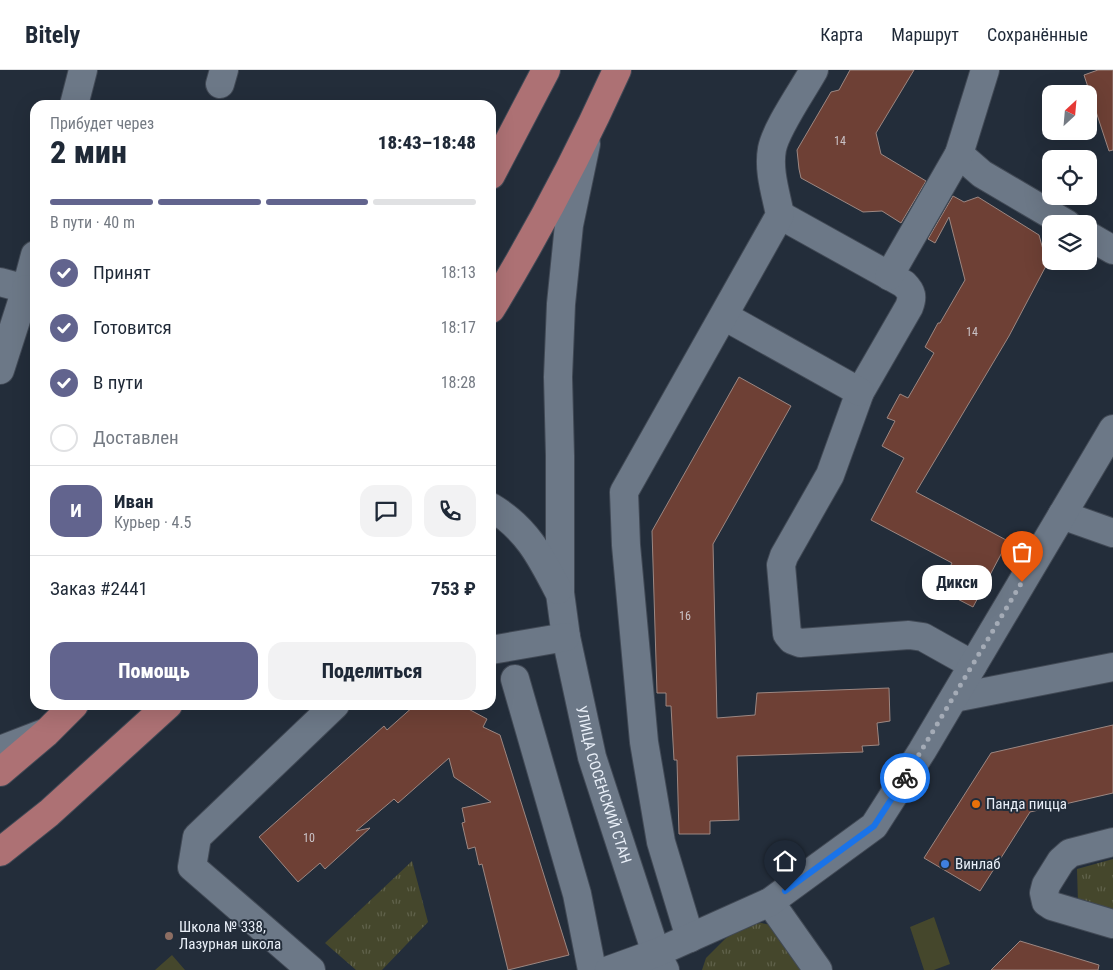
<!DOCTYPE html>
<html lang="ru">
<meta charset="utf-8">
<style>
body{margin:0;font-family:"Roboto Condensed",sans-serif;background:#f2f2f3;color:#1f2937;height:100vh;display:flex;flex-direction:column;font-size:19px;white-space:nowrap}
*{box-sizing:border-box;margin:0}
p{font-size:16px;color:#747a83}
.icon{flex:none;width:28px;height:28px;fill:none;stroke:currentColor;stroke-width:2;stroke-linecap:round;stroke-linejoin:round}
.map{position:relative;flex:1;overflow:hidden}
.sheet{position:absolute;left:30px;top:30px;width:466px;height:610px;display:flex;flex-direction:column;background:#fff;border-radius:15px;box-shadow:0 5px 20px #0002}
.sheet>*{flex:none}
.needle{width:32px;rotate:26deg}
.fabs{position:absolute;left:1042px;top:15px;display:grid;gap:10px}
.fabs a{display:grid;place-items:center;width:55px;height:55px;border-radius:10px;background:#fff;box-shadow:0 5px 20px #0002;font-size:25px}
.pin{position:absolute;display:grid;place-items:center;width:42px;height:42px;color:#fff;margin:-51px -21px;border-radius:50% 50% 50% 0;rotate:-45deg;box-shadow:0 0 5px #0007}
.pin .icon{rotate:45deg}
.courier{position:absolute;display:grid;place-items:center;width:50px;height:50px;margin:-25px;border:4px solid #1a73e8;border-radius:50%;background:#fff;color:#222;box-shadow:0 1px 6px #0007}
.bubble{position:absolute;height:35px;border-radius:15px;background:#fff;box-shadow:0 5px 20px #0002;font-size:16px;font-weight:800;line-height:35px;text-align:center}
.headline em{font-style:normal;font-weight:800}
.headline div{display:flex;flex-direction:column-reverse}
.headline{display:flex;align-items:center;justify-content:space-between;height:85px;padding:0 20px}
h1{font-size:32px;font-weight:800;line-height:38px}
.bar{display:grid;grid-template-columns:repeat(4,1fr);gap:8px 5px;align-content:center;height:60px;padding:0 20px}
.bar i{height:6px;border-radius:4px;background:#e0e1e3}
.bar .on{background:#62648e}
.bar p{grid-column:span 4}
.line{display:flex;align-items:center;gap:12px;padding:0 20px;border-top:1px solid #e0e1e3}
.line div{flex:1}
.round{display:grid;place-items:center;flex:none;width:52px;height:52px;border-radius:15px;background:#f2f2f3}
ol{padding:0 20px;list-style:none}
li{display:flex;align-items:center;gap:15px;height:55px}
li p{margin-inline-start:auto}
li .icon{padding:5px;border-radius:50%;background:#62648e;color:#fff;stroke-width:4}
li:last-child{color:#747a83}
li i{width:28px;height:28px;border:2px solid #e0e1e3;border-radius:50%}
.primary-button{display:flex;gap:10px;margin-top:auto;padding:10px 20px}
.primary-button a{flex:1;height:58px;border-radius:15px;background:#62648e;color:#fff;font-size:20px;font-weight:800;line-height:58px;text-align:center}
.primary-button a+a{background:#f2f2f3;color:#1f2937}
header{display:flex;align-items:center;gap:30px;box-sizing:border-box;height:70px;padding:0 25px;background:#fff;border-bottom:1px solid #e0e1e3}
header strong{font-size:24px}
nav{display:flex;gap:28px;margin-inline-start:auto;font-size:18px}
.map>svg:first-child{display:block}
.grass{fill:url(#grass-tufts)}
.pitch{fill:#45472c}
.building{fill:#6e4035;stroke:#9c8782}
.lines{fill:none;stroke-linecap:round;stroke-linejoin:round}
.minor-casing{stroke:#414955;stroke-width:30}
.major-casing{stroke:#414955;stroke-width:30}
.minor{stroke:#6c7887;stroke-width:28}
.major{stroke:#ad7174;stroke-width:28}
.done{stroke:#a4abb6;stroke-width:5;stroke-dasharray:0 9}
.route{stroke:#1a73e8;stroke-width:6}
.food-dot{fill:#e8710a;stroke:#232d3a;stroke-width:2}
.shop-dot{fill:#3f7fe0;stroke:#232d3a;stroke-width:2}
.education-dot{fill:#8d6e63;stroke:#232d3a;stroke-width:2}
.labels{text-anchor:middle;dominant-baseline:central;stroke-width:4;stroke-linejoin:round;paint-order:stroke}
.number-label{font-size:12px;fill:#cac3c7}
.street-label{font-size:15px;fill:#e9eff8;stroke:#232d3a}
.poi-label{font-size:15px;fill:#e9eff8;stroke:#232d3a;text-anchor:start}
</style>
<header>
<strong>Bitely</strong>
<nav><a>Карта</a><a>Маршрут</a><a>Сохранённые</a></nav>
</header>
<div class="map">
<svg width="1113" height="900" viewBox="0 0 1113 900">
<defs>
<pattern id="grass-tufts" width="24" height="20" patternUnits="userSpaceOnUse" patternTransform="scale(1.25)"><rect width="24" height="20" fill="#45472c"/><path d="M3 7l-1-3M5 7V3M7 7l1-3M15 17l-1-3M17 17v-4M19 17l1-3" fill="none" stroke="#60624b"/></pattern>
</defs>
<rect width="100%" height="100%" fill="#232d3a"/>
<!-- grass -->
<path class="grass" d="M1113,789V839L1078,833L1077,799Z
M412,791L428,852L382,900H356L325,873Z
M761,853L777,856L803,900H702L706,888L725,869L745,855Z"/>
<!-- pitch -->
<path class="pitch" d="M934,847L950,894L934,900H924L910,857Z
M172,885L185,900H155Z"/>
<!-- building -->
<path class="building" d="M850,0H914L876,63L881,84L926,111L901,153L882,141L863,142L801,108L799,99L797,80L831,22L839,20Z
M1098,0H1113V80L1109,81L1084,5Z
M953,126L964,132L978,127L1039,165L1047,194L1009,266L916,422L1008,471L973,537L938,519L952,493L871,450L904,388L882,376L895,351L887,348L900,324L908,328L934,283L925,277L938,253H940L965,210L949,147L935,173L928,169Z
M739,307L791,336L713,474L717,648L755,645L757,623L889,618L890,651L877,653L879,675L862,676L863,682L737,686L739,750L710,751V764H679L677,690H674L671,636H666V623H657L652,461Z
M415,635H461L487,649L483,657L500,665L569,885L508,900L482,794L479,795L475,777L468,779L462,753L465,752L462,738L491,732L454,707L449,688L398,733L394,729L356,761L370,758L325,799L320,793L298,812L259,767L384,656L387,660Z
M1113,655V723L1030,742L980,821L924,788L991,683Z
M1020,871L1099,895L1098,900H991Z"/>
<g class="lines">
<!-- minor casing -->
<g class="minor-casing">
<g id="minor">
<path d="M220,14L224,0"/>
<path d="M74,35L83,0"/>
<path id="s1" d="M586,74L569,155L561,234L558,307L560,386V523L566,567L592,687L656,883L665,900"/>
<path d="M959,84L982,104L1067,154"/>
<path d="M780,145L904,214C912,222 913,227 909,237L860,322L830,405L784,486L781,495L787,564L792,570L800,573L909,565L923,567L973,595"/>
<path d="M1089,166L1113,180"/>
<path d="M889,206L959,84L985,0"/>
<path d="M0,212L26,219L35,185"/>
<path d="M724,246L860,322"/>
<path d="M0,300L26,219"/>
<path d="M491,437C526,458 540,485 558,520"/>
<path d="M1062,445L1113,463"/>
<path d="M491,580L566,567"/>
<path d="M515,609L577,824L592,900"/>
<path d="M954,628L1113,597"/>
<path d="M0,680L44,663"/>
<path d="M1113,772L1070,783L1061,791L1046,815L1044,823L1046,832L1052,836L1113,854"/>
<path d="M770,832L818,900"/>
<path d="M690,868L661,772L644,672L626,475L624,422L780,145C776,124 768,101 772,79C776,58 803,20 814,0"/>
<path d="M311,900L192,797L197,767L335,635"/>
<path d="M609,900L656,883L770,832L874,756L922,681L1113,359"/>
</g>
</g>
<!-- major casing -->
<g class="major-casing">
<path id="major" d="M491,105L546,0
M491,239C538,162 580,82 617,0
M0,702L46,663L74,635
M0,782L49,743L168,635"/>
</g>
<!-- minor -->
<use href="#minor" class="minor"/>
<!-- major -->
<use href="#major" class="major"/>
</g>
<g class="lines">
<!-- done -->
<path class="done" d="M905,708L1022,512"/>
<!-- route -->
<path class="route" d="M785,821L874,756L905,708"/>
</g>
<!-- markers -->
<circle class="food-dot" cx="976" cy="734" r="5"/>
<circle class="shop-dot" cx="945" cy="794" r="5"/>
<circle class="education-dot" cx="169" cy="866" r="5"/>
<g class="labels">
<!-- number labels -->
<g class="number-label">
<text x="840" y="71">14</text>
<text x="972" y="262">14</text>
<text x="685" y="546">16</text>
<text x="309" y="768">10</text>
</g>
<!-- street labels -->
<g class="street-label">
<text stroke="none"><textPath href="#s1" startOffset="648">УЛИЦА СОСЕНСКИЙ СТАН</textPath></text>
</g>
<!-- poi labels -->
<g class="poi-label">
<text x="986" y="734">Панда пицца</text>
<text x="955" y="794">Винлаб</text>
<text x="179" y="857">Школа № 338,<tspan x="179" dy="17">Лазурная школа</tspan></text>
</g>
</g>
</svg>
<div class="fabs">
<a><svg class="needle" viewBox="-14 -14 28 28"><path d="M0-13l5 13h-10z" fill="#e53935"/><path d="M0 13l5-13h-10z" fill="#747a83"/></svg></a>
<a><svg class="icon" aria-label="locate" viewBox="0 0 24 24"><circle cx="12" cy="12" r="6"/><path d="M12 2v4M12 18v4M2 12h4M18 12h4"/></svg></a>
<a><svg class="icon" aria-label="layers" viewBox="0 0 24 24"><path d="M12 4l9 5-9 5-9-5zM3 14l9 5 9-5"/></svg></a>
</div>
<div class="pin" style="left:1022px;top:512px;background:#ea580c"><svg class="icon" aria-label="bag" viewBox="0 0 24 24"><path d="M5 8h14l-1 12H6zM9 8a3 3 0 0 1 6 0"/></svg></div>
<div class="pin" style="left:785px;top:821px;background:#1f2937"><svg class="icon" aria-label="home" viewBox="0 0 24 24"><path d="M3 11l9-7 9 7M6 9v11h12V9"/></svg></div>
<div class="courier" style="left:905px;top:708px"><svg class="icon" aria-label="bike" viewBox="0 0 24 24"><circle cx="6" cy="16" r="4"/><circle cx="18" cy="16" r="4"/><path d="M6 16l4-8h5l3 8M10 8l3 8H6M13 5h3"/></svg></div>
<div class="bubble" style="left:922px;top:495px;width:70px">Дикси</div>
<section class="sheet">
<div class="headline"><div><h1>2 мин</h1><p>Прибудет через</p></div><em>18:43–18:48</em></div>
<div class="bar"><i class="on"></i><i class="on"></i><i class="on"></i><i></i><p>В пути · 40 m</p></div>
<ol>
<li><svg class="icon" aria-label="check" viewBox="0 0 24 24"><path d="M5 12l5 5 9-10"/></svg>Принят<p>18:13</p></li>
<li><svg class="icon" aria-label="check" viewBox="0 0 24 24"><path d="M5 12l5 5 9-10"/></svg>Готовится<p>18:17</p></li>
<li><svg class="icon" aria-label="check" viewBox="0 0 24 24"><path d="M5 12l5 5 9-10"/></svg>В пути<p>18:28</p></li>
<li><i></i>Доставлен</li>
</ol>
<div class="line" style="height:90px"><b class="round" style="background:#62648e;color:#fff">И</b><div><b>Иван</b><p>Курьер · 4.5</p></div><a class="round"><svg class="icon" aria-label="chat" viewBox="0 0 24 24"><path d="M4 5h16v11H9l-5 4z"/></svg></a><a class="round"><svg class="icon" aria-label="phone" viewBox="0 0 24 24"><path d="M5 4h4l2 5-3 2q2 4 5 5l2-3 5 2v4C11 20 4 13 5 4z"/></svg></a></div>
<div class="line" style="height:65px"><div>Заказ #2441</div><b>753 ₽</b></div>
<div class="primary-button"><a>Помощь</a><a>Поделиться</a></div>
</section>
</div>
